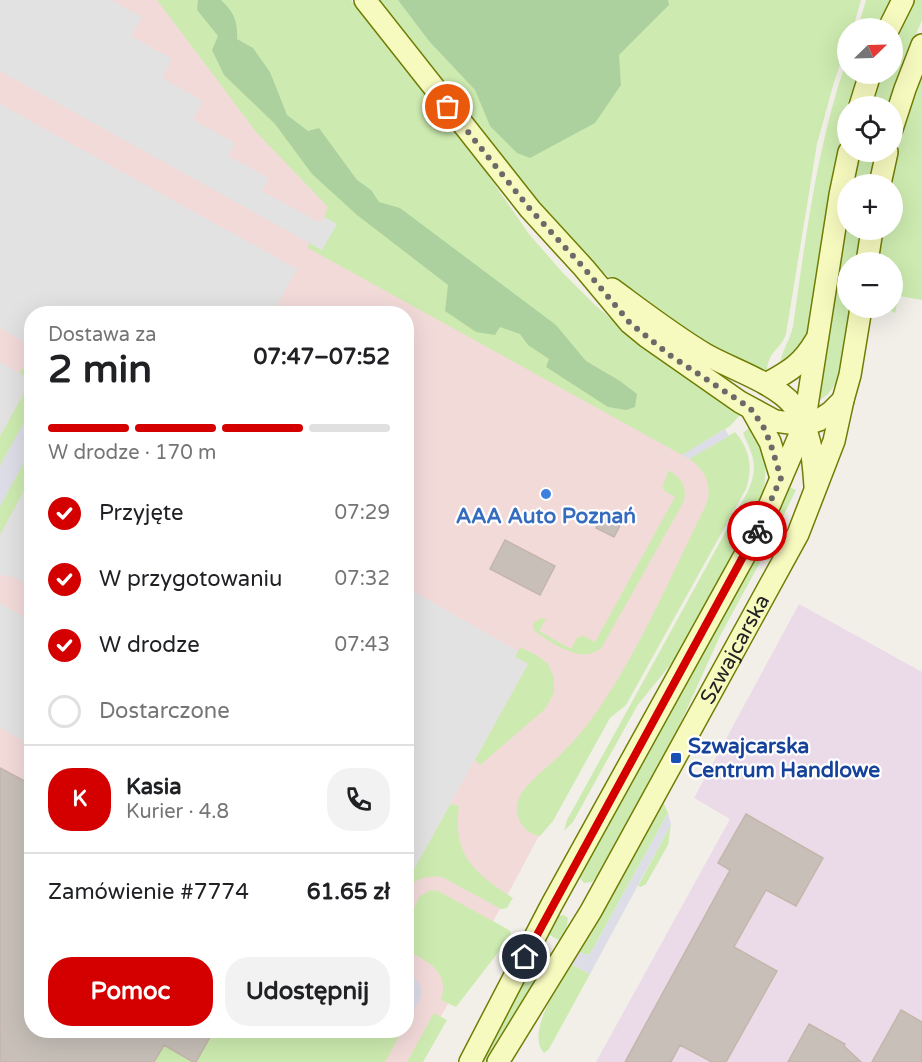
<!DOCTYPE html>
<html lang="pl">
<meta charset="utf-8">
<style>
body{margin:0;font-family:"Varela Round",sans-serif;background:#f2f2f2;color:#202124;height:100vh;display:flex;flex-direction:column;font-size:22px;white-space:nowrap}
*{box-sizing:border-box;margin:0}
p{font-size:20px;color:#757577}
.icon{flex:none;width:33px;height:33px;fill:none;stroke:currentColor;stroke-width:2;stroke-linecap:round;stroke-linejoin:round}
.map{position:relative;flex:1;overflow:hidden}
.details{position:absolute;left:24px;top:306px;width:390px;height:732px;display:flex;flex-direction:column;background:#fff;border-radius:24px;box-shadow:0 6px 24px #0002}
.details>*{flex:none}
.needle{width:39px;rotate:67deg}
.tools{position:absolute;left:837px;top:18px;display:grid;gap:12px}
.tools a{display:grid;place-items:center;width:66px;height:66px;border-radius:50%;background:#fff;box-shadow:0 6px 24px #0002;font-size:30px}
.pin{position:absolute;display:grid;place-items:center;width:51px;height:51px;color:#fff;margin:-26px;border:3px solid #fff;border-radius:50%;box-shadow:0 2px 6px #0007}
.courier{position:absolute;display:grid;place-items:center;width:60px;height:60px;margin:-30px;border:4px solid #d40000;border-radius:50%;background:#fff;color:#222;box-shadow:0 2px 8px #0007}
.overview em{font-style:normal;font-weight:800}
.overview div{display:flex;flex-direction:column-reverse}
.overview{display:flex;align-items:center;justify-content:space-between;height:102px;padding:0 24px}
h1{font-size:39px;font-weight:800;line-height:45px}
.bar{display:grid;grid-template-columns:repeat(4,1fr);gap:9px 6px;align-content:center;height:72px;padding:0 24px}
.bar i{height:8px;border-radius:4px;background:#e0e0e0}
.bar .on{background:#d40000}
.bar p{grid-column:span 4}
.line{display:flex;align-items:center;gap:15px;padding:0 24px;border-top:2px solid #e0e0e0}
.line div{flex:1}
.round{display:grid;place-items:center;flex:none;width:63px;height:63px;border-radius:24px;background:#f2f2f2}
ol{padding:0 24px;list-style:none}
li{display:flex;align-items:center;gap:18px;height:66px}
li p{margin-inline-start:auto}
li .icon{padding:6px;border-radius:50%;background:#d40000;color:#fff;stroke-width:4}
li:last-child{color:#757577}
li i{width:33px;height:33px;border:3px solid #e0e0e0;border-radius:50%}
.action{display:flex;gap:12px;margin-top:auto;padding:12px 24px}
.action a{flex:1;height:69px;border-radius:24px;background:#d40000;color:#fff;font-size:24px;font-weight:800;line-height:69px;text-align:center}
.action a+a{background:#f2f2f2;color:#202124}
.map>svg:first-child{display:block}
.commercial{fill:#f2dad9;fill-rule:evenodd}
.industrial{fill:#ebdbe8}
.grass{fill:#cdebb0}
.forest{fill:#add19e}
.parking{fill:#e2e2e2}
.plaza{fill:#dddde8}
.building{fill:#c7bfb8;stroke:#c4b6ab;stroke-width:1.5}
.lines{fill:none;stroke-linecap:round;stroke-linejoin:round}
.secondary-casing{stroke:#707d05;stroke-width:24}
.secondary{stroke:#f7fabf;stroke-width:21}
.done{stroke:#6b6a68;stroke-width:6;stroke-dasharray:0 10.8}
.route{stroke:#d40000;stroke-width:8}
.shop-dot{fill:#3f7fe0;stroke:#fff;stroke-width:2}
.transit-dot{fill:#1a4fb4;stroke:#fff;stroke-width:2}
.labels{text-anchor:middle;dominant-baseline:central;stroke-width:4.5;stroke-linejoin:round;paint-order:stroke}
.shop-label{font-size:21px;font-weight:bold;fill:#366cbe;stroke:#fff}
.street-label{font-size:21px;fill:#222;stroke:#fff}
.transit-label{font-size:21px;font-weight:bold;fill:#164399;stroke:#fff;text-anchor:start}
</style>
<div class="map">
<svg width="922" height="1062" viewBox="0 0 922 1062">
<rect width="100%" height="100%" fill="#f2efe9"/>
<!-- commercial -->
<path class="commercial" d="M0,0H293L702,430L726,486L471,963L415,1062H0ZM32,314H406V1030H32Z"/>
<!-- industrial -->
<path class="industrial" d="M799,604L922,672V1062H596L730,819L694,798Z"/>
<!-- grass -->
<path class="grass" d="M157,0H351L474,155L529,234L563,273L594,304L640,344L740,415L730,426L682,455L308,248L309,242L322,249L336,224L324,217L328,207L257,133Z
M375,0H861L853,28H848L847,45L834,82L817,144L786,334C780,351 768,350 767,372L743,366L630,295L602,271L553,220Z
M866,0H891L877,28H858Z
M915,0H922V20L894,86L888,106H871L882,74H892L893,46Z
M847,59L848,74H859L849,106H848L830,192L809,337L780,370C779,353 790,342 793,326C806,236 817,145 847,59Z
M922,72V300L899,296L895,313L886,308H892V262H879L884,230H892V184H890L901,136Z
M860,152H876L869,184H853Z
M847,214L848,230H862L857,262H848V308H851C847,333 846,389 819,400L818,398L829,336Z
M23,368L31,374V410L0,466V436L31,380L19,373Z
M751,426C767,450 769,475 760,502L679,654L637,706L573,822L564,831L567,820L748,491C759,466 753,456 743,433Z
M735,432C750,449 753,468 746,489L626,705L610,718L553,821L540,836C523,833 512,815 519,798C525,783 551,765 563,752C575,740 586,727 595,714C639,652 671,575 705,507C713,488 707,470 689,459Z
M31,449V478L0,535V506Z
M670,471C683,479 688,489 683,503L602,647C583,666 551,643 533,630V625C537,619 540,617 546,619L539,631L571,649L578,636L580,638L582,635L595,642L675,497L663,490L664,487L662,486L668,474L667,472Z
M789,487L796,490L764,555L720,636L671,744L601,871L592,882L584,883L579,877L580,873L759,551Z
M520,647L538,656L548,664L554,678V693L545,709L480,765L475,760L528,664L515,657Z
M450,804L459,806C452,856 475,873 513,898L507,908L501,909L444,878C428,874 415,878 407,891V882Z
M662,804H664L668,813L590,954L586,955L578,951Z
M671,824L668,845L646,884L641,887L638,886Z
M431,890L438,891L509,930L511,933L510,937L456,1007L441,1000C450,971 428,962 407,950V921L420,896Z
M564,915L568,918L566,933L562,942L548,934L558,916Z
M541,947L554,954L485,1062H476Z
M571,964L590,974L549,1049L544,1053C525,1033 560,983 571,964Z
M434,1013L447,1020L423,1062H407Z
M214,1031V1030L402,1031L385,1062H196Z
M164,1045L193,1062H154Z"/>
<!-- forest -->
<path class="forest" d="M198,0H221C234,12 238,22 237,39L253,48L270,72L287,115L308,131L319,128L357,180L371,190L379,202L400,208L556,325L586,361L620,381L637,394L635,407L626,410L608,407L546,367L549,359L528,345L520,334L500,327L495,335L476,332L445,311L448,285L357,215L312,174L275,124L224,75L212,50L218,36L197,10Z
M398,0H668L669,5L619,55L621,85L595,123L530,158L517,153L490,126L475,90L429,41Z"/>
<!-- parking -->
<path class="parking" d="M0,0H111L142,17L131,36L172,59L162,78L203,101L193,120L235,143L228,156L269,178L262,191L320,223L324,217L337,224L322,250L0,71Z
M0,104L297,269L273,313L32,314L31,346L0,328Z
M0,362L31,380L0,436Z
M31,478V587L14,577L0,575V535Z
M407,588L518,651L515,657L528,664L407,882Z
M0,603L31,621V745L0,728Z"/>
<!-- plaza -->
<path class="plaza" d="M31,410V449L0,506V466Z
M725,429L729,436L689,459L682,455Z
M668,813L671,824L590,974L571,964L578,951L586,955L590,954Z
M407,974L416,979L421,988L422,994L414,1010L407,1005Z"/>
<!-- building -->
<path class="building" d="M603,515L621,524L614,537L596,528Z
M505,540L555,566L540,595L490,569Z
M0,768L32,785V1030H214L196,1062H193L164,1045L154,1062H0Z
M746,814L823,858L796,906L766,890L734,947L777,971L726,1062H712L680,1045L671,1062H625L730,870L718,863Z
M901,1010L922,1022V1062H872Z
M809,1024L845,1044L844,1046L861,1062H788Z"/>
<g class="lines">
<!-- secondary casing -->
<g class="secondary-casing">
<g id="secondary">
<path d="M365,0L530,209L584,268L630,323L647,337L740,402L775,421L804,425L819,420L831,412L843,400"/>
<path d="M889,28L903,0"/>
<path d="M860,106L870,74"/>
<path d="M892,129L905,89L922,45"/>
<path d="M880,184L887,152"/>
<path d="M867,262L872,230"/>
<path d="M612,289C642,311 673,335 705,354C729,368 775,383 792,404C811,429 813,456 815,486"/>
<path d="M766,384C790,371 802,364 816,340"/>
<path d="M752,410L770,442L781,478"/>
<path d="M470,1062L552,904L746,553L767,511L804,425L840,195L849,152"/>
<path id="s1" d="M498,1062L591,911L798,534L834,441L843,400L850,375L861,308"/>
</g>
</g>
<!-- secondary -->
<use href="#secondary" class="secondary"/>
</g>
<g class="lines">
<!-- done -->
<path class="done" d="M448,107L530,209L584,268L630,323L671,356L750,408L763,426L770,442L781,478L757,531"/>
<!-- route -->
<path class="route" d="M525,957L757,531"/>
</g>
<!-- markers -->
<circle class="shop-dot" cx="546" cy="494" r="6"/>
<rect class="transit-dot" x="670" y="752" width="12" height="12" rx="3"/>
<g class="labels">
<!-- shop labels -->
<g class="shop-label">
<text x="546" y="516">AAA Auto Poznań</text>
</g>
<!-- street labels -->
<g class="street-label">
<text stroke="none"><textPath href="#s1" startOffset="476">Szwajcarska</textPath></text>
</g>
<!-- transit labels -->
<g class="transit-label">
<text x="688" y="746">Szwajcarska<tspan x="688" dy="24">Centrum Handlowe</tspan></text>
</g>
</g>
</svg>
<div class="tools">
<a><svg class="needle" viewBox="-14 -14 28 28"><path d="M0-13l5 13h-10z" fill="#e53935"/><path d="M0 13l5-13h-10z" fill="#757577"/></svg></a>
<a><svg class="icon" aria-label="locate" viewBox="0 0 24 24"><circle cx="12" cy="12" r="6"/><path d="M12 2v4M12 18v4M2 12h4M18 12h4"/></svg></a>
<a>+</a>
<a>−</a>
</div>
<div class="pin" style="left:448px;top:107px;background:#ea580c"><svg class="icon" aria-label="bag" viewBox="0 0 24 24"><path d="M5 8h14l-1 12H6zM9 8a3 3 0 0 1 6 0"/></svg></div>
<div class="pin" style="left:525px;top:957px;background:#1f2937"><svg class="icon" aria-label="home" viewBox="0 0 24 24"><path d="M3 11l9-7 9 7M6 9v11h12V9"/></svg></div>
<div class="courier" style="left:757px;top:531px"><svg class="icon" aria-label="bike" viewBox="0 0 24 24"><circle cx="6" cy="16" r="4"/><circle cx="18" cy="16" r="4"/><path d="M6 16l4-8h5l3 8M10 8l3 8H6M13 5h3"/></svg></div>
<section class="details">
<div class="overview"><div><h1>2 min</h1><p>Dostawa za</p></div><em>07:47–07:52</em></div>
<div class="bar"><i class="on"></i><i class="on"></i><i class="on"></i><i></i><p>W drodze · 170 m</p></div>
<ol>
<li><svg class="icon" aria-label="check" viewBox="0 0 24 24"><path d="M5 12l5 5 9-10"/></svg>Przyjęte<p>07:29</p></li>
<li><svg class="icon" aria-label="check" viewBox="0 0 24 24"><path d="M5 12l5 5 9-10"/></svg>W przygotowaniu<p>07:32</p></li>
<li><svg class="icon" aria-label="check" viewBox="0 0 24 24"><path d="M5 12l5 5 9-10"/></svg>W drodze<p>07:43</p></li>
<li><i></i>Dostarczone</li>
</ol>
<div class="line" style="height:108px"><b class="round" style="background:#d40000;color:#fff">K</b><div><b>Kasia</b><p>Kurier · 4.8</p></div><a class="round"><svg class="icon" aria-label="phone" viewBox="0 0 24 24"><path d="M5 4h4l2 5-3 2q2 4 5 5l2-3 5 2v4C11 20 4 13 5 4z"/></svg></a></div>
<div class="line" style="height:78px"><div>Zamówienie #7774</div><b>61.65 zł</b></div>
<div class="action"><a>Pomoc</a><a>Udostępnij</a></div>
</section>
</div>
